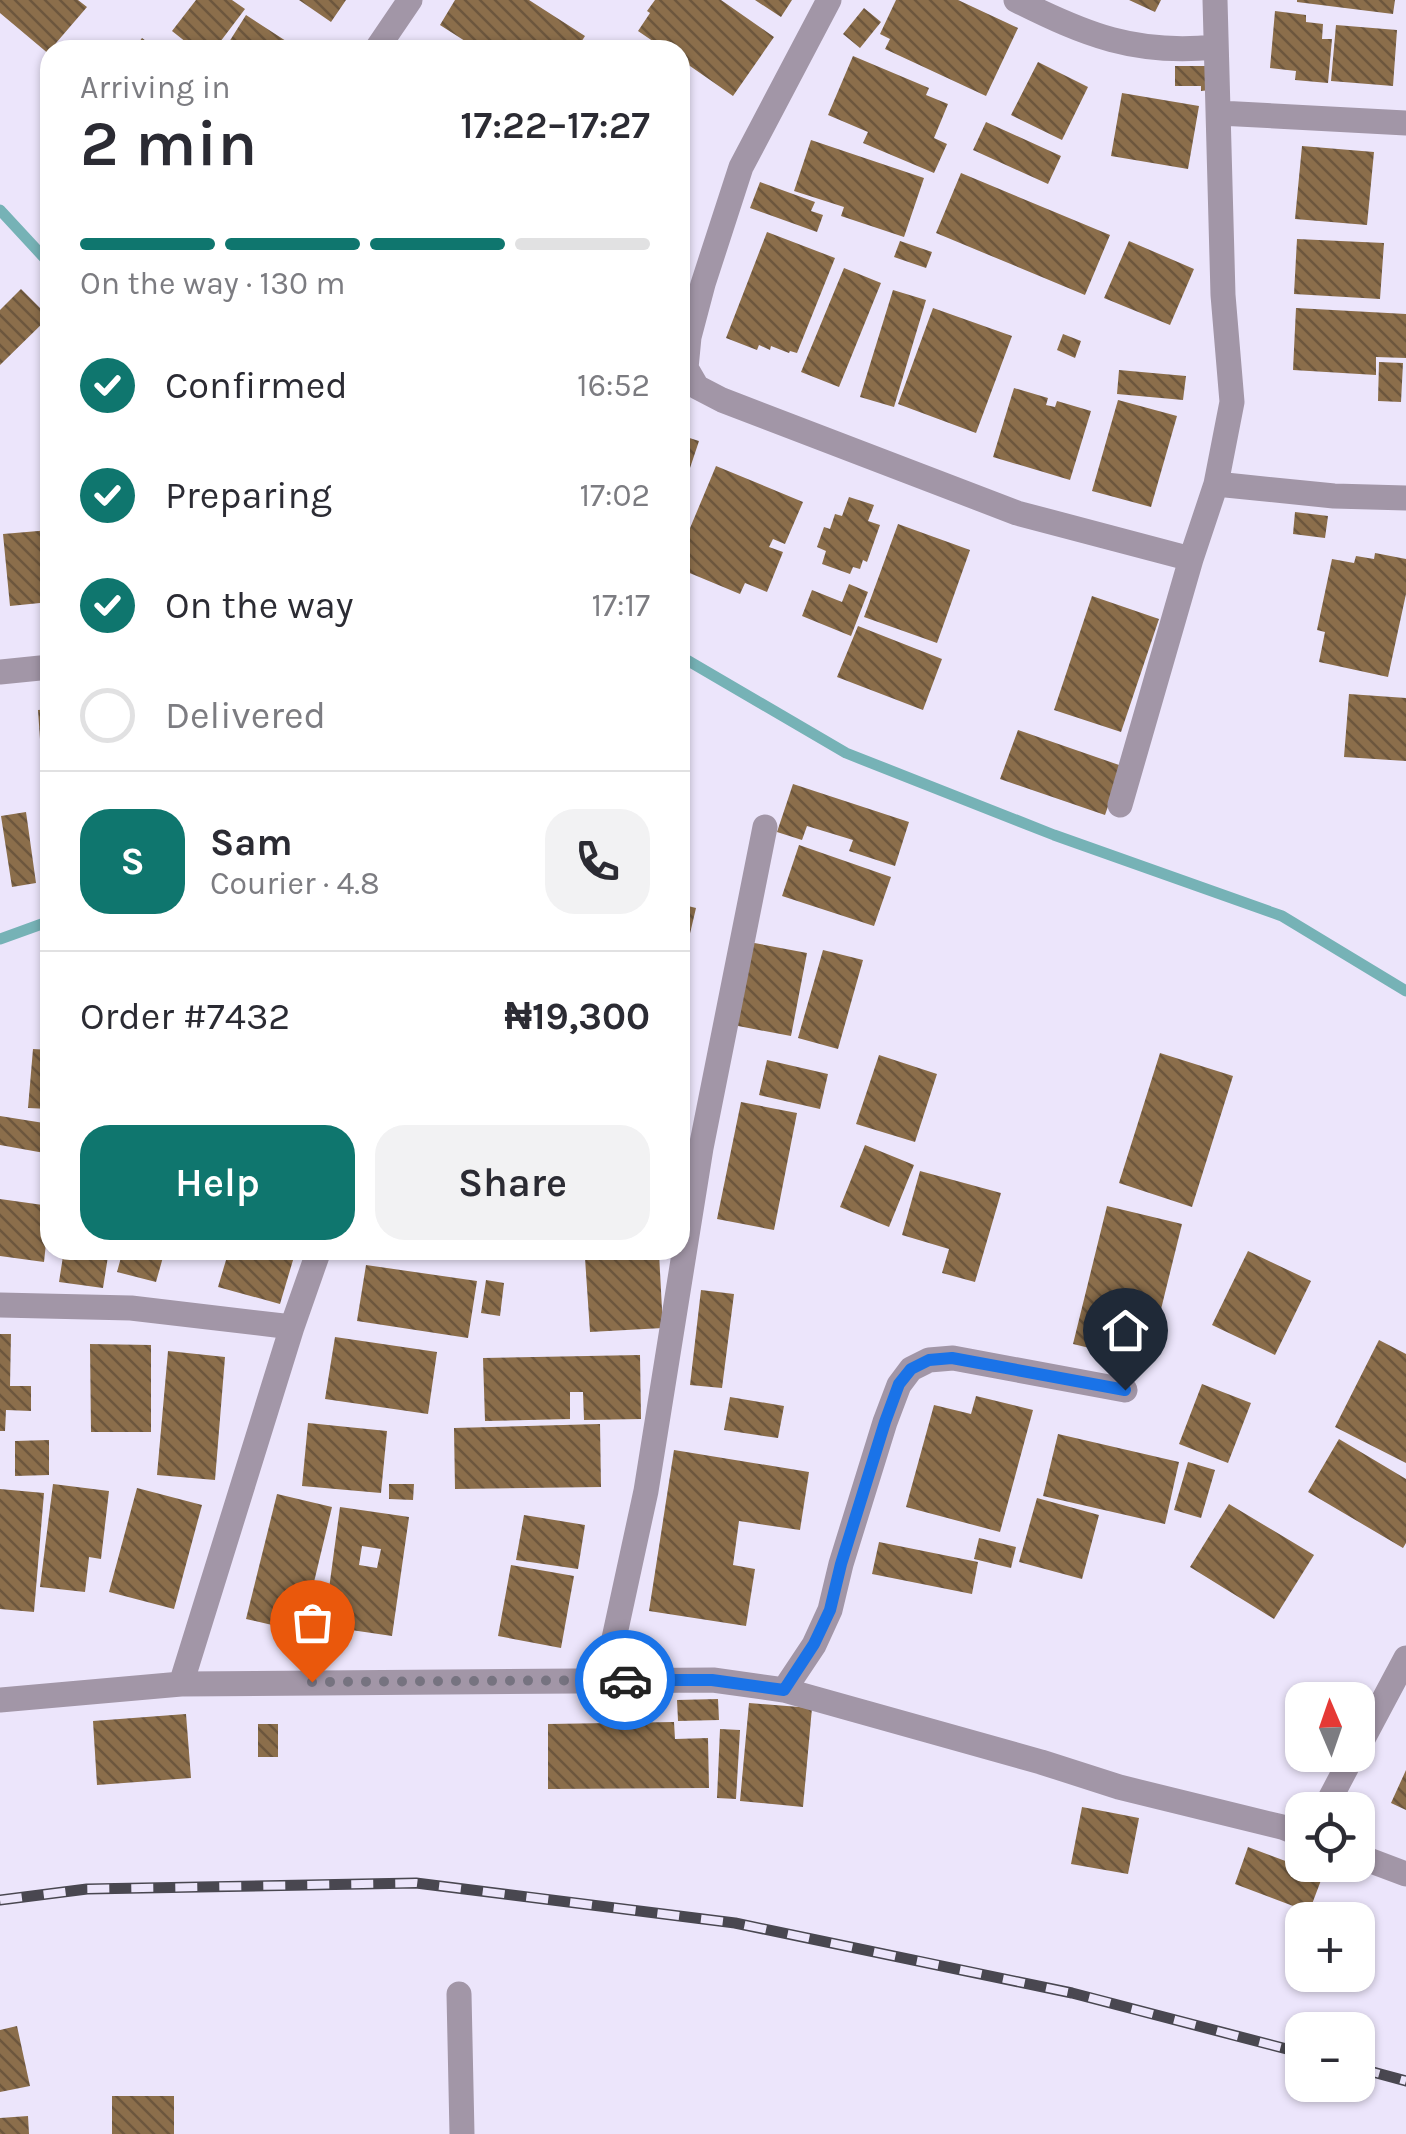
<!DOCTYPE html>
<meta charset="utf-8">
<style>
body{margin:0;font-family:Karla,sans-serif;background:#f2f2f3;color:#2b2b33;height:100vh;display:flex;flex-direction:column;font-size:38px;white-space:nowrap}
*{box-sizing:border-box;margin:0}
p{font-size:32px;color:#7c7c81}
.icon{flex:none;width:55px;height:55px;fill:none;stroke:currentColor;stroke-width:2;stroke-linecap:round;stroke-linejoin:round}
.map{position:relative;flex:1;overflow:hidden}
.sheet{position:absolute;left:40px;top:40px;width:650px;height:1220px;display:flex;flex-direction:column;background:#fff;border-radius:30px;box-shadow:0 2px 8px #0004}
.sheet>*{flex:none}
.needle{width:65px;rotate:358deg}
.buttons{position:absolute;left:1285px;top:1682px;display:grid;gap:20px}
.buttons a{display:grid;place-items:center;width:90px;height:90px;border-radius:20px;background:#fff;box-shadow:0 2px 8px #0004;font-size:50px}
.pin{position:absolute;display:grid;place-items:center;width:85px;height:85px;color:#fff;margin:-102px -42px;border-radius:50% 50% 50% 0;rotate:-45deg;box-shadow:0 0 10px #0007}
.pin .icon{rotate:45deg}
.courier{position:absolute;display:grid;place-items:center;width:100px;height:100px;margin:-50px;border:8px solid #1a73e8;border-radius:50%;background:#fff;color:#222;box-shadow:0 2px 12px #0007}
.headline em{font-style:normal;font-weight:600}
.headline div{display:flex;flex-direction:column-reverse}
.headline{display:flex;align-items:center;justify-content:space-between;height:170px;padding:0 40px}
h1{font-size:65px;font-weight:600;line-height:75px}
.bar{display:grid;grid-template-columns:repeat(4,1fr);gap:15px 10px;align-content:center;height:120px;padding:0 40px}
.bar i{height:12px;border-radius:8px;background:#e1e1e2}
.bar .active{background:#0f766e}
.bar p{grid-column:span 4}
.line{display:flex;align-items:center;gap:25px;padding:0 40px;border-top:2px solid #e1e1e2}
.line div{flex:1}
.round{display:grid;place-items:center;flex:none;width:105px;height:105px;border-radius:30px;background:#f2f2f3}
ol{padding:0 40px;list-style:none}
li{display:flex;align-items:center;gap:30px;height:110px}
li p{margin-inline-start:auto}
li .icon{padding:10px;border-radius:50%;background:#0f766e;color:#fff;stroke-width:4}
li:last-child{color:#7c7c81}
li i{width:55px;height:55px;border:5px solid #e1e1e2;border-radius:50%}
.cta{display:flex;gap:20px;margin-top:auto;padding:20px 40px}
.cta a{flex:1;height:115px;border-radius:30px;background:#0f766e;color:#fff;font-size:40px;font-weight:600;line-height:115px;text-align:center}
.cta a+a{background:#f2f2f3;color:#2b2b33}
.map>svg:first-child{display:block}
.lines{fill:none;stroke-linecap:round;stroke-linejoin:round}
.stream{stroke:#76b2b6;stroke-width:11}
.building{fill:url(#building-back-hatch);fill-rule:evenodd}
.minor{stroke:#a296a7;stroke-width:25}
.rail-casing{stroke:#494750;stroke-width:11}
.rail{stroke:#ece5fb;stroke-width:8;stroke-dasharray:22;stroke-linecap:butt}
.done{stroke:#767380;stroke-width:10;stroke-dasharray:0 18}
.route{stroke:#1a73e8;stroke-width:12}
</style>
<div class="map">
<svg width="1406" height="2134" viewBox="0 0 1406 2134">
<defs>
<pattern id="building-back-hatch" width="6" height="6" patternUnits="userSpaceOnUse" patternTransform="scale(2.5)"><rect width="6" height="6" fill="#8b6e4b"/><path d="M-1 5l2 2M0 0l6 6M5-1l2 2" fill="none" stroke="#6c563d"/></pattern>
</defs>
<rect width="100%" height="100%" fill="#ece5fb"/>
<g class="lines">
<!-- stream -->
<path class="stream" d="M0,210L50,264
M680,656L846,753L1054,835L1282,916L1406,991
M0,939L50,921"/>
</g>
<!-- building -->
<path class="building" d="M0,0H78L87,7L50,50V55L0,13Z
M196,0H232L245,9L214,50H196L172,31Z
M299,0H346L331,22Z
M455,0H529L585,36L576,50H479L440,25Z
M655,0H721L774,37L733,96L680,59V50H666L638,31L650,13L647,11Z
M755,0H792L781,17Z
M896,0H958L1018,28L986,96L885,49L890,39L880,34Z
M1129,0H1161L1155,12Z
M1297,0H1395L1393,14L1297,2Z
M864,8L881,22L860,48L843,34Z
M1275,11L1306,15V22L1323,24L1322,39H1332L1328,83L1295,80L1296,71L1270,68Z
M246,15L286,41L280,50H224Z
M1336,25L1397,30L1393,86L1331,81Z
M142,38L158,50H133Z
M853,56L929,88L926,95L948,104L934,138L947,144L934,173L863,143L868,132L828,115Z
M1038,62L1088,87L1062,140L1011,115Z
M1175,66H1210V90L1201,91V86H1175Z
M1122,93L1199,106L1188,169L1111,156Z
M986,122L1061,156L1048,184L973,150Z
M811,140L924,178L904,237L841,216L844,207L794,191Z
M1302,146L1374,152L1367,225L1295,219Z
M961,173L1110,235L1085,295L936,233Z
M760,182L815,202L811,211L823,215L817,232L750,208Z
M767,232L835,258L797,353L790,351L789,353L771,346L770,350L759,345L757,350L726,338Z
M1297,239L1384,243L1380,299L1294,294Z
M900,241L932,252L926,268L894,257Z
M1129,241L1194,269L1170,325L1104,298Z
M844,268L881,283L839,387L801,372Z
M21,289L49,317L0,365V310Z
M893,290L926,300L894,407L860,397Z
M933,308L1012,336L976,433L898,404Z
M1296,308L1406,314V358L1376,357V375L1293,370Z
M1063,334L1081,341L1075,358L1057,350Z
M1379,362L1403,363L1401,402L1378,401Z
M1119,370L1186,376L1183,400L1117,394Z
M1014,388L1048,398L1046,405L1055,407L1057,401L1091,411L1070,480L993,457Z
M1118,400L1177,416L1151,507L1092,491Z
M680,435L699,441L681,495H680Z
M716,466L803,502L785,544L773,539L769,547L783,552L767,592L745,583L740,594L680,569V552Z
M849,497L874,505L868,521L880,525L867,562L863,560L860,569L853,567L850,574L822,564L826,551L817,547L824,527L830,529L835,514L842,516Z
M1295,512L1328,516L1325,538L1293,534Z
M898,524L970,550L937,643L864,617Z
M50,530V602L10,606L3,534Z
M1375,553L1406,559V594L1388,677L1319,662L1325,632L1317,630L1332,559L1354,563L1356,556L1374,559Z
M849,584L868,592L851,636L802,616L812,590L842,602Z
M1092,596L1159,619L1121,732L1054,710Z
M858,626L942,659L923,710L837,677Z
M1349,694L1406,698V761L1344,757Z
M50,709V841H47L38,710Z
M1018,730L1122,766L1105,815L1000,779Z
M793,784L909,822L895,866L849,851L853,840L807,826L802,840L777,832Z
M26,812L36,883L12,887L1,816Z
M799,845L891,877L874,926L782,896Z
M680,904L696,908L681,972H680Z
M749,942L807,953L791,1036L733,1025Z
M823,950L863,960L838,1049L798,1038Z
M33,1049L50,1050V1109L28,1108Z
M1160,1053L1233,1076L1192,1207L1119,1183Z
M879,1055L937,1074L915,1142L856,1124Z
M767,1060L828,1074L820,1109L759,1095Z
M741,1102L797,1113L774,1230L717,1219Z
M0,1116L50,1124V1154L0,1145Z
M865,1145L914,1165L889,1227L840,1207Z
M920,1171L1001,1193L975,1282L942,1273L949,1249L902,1235Z
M0,1199L50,1206L44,1262L0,1256Z
M1107,1206L1182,1224L1148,1362L1073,1344Z
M64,1250H109L103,1288L59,1282Z
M123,1250H165L156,1282L117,1272Z
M229,1250H296L280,1304L218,1287Z
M1248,1251L1311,1281L1275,1355L1212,1325Z
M659,1253L663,1328L590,1332L585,1258Z
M366,1265L477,1281L468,1338L357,1321Z
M486,1280L504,1283L500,1316L481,1313Z
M701,1290L734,1294L722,1388L690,1385Z
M0,1334H11L10,1386H31V1411L6,1410L5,1431H0Z
M335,1337L437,1352L428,1414L325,1399Z
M1379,1340L1406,1354V1463L1335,1427Z
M90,1344L151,1345V1432H91Z
M168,1351L225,1357L215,1480L157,1475Z
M640,1355L641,1419L584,1420L583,1392H570V1419L485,1421L483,1358Z
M1202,1384L1251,1403L1228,1463L1179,1444Z
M976,1396L1033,1410L1000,1532L906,1507L934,1405L971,1414Z
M730,1397L784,1406L778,1438L724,1430Z
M308,1423L387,1431L381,1493L302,1486Z
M600,1424L601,1487L455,1489L454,1428Z
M1058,1434L1179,1462L1165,1524L1043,1496Z
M1339,1439L1406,1479V1543L1403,1548L1308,1492Z
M49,1440V1475L15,1476V1441Z
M674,1450L809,1472L800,1530L739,1521L733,1565L755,1569L746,1626L649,1611Z
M1188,1462L1215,1470L1201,1518L1174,1510Z
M53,1484L109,1491L101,1559L89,1557L85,1592L40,1587Z
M389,1484H414L413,1500L389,1499Z
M137,1488L202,1505L174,1609L109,1592Z
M0,1489L44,1493L34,1612L0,1609Z
M277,1494L332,1507L302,1632L246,1619Z
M1037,1498L1099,1515L1082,1579L1019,1562Z
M1229,1504L1314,1555L1274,1619L1190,1567Z
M340,1507L409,1517L392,1636L324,1626ZM362,1546L381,1549L377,1568L359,1565Z
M524,1515L585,1525L578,1569L516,1560Z
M979,1538L1016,1547L1011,1568L974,1559Z
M879,1542L978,1562L972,1594L872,1574Z
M511,1565L574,1576L561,1648L498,1636Z
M718,1699L719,1720L678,1721L677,1700Z
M749,1703L812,1708L803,1807L740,1801Z
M186,1714L191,1778L97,1785L93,1721Z
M674,1722L675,1739L708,1738L709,1788L548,1789V1724Z
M258,1724H278V1757H258Z
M720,1729L740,1730L736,1799L717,1798Z
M1406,1770V1810L1391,1803Z
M1082,1807L1139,1818L1128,1874L1071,1864Z
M1248,1847L1323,1875L1309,1912L1235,1884Z
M17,2026L30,2086L0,2092V2030Z
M112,2096H174V2134H112Z
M28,2116L29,2134H0V2118Z"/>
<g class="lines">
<!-- minor -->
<path class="minor" d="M829,0L741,167L703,284L689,337L686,368L697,387L722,400L1017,513L1191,559
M1016,0C1086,35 1135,55 1215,47
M376,50L410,0
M1219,113L1406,123
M1216,484L1334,496L1406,498
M0,672L50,667
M1120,805L1191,559L1216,484L1232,402L1223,295L1215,0
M0,1305L131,1308L292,1327
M605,1680L646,1491L701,1148L765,827
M181,1684L292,1327L319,1250
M784,1690L814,1645L830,1610L841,1564L885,1422L899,1385L911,1369L929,1360L953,1358L1125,1390
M0,1700L181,1684L713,1680L784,1690L1041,1762L1119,1787L1282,1827L1302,1835
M1358,1748L1406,1658
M1324,1810L1353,1755
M1358,1856L1406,1874
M459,1994L462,2134"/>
<!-- rail casing -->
<g class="rail-casing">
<path id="rail" d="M0,1900L87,1889L416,1883L735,1923L1072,1993L1302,2053
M1358,2068L1406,2081"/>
</g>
<!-- rail -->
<use href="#rail" class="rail"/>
</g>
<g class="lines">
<!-- done -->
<path class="done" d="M312,1682L625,1680"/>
<!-- route -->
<path class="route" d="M625,1680H712L784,1690L814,1644L830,1610L841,1564L885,1422L899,1384L911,1369L929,1360L952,1358L1125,1390"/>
</g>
</svg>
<div class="buttons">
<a><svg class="needle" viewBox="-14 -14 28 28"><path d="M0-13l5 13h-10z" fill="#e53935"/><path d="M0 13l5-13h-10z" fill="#7c7c81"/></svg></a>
<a><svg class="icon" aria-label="locate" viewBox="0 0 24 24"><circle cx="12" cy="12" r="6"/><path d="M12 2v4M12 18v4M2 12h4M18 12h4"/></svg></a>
<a>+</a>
<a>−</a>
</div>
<div class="pin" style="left:312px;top:1682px;background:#ea580c"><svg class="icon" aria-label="bag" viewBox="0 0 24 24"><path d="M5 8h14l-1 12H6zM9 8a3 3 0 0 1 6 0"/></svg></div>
<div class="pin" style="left:1125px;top:1390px;background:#1f2937"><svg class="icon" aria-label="home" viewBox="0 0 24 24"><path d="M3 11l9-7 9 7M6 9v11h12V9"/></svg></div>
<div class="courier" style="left:625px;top:1680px"><svg class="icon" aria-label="car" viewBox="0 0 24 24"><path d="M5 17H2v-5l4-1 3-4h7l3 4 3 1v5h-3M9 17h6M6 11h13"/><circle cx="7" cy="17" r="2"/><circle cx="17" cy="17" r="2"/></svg></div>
<section class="sheet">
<div class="headline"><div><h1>2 min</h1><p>Arriving in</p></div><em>17:22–17:27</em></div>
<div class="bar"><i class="active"></i><i class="active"></i><i class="active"></i><i></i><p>On the way · 130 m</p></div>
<ol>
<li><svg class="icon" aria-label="check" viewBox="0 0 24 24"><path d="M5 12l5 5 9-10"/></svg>Confirmed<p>16:52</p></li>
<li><svg class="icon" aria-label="check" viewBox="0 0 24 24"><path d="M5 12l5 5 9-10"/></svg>Preparing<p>17:02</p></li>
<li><svg class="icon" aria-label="check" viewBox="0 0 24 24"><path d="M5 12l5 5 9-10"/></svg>On the way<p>17:17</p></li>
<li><i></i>Delivered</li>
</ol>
<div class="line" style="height:180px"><b class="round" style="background:#0f766e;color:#fff">S</b><div><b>Sam</b><p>Courier · 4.8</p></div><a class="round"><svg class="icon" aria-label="phone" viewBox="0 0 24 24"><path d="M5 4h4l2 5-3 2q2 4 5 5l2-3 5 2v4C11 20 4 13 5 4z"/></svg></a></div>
<div class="line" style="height:130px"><div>Order #7432</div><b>₦19,300</b></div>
<div class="cta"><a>Help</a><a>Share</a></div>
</section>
</div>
